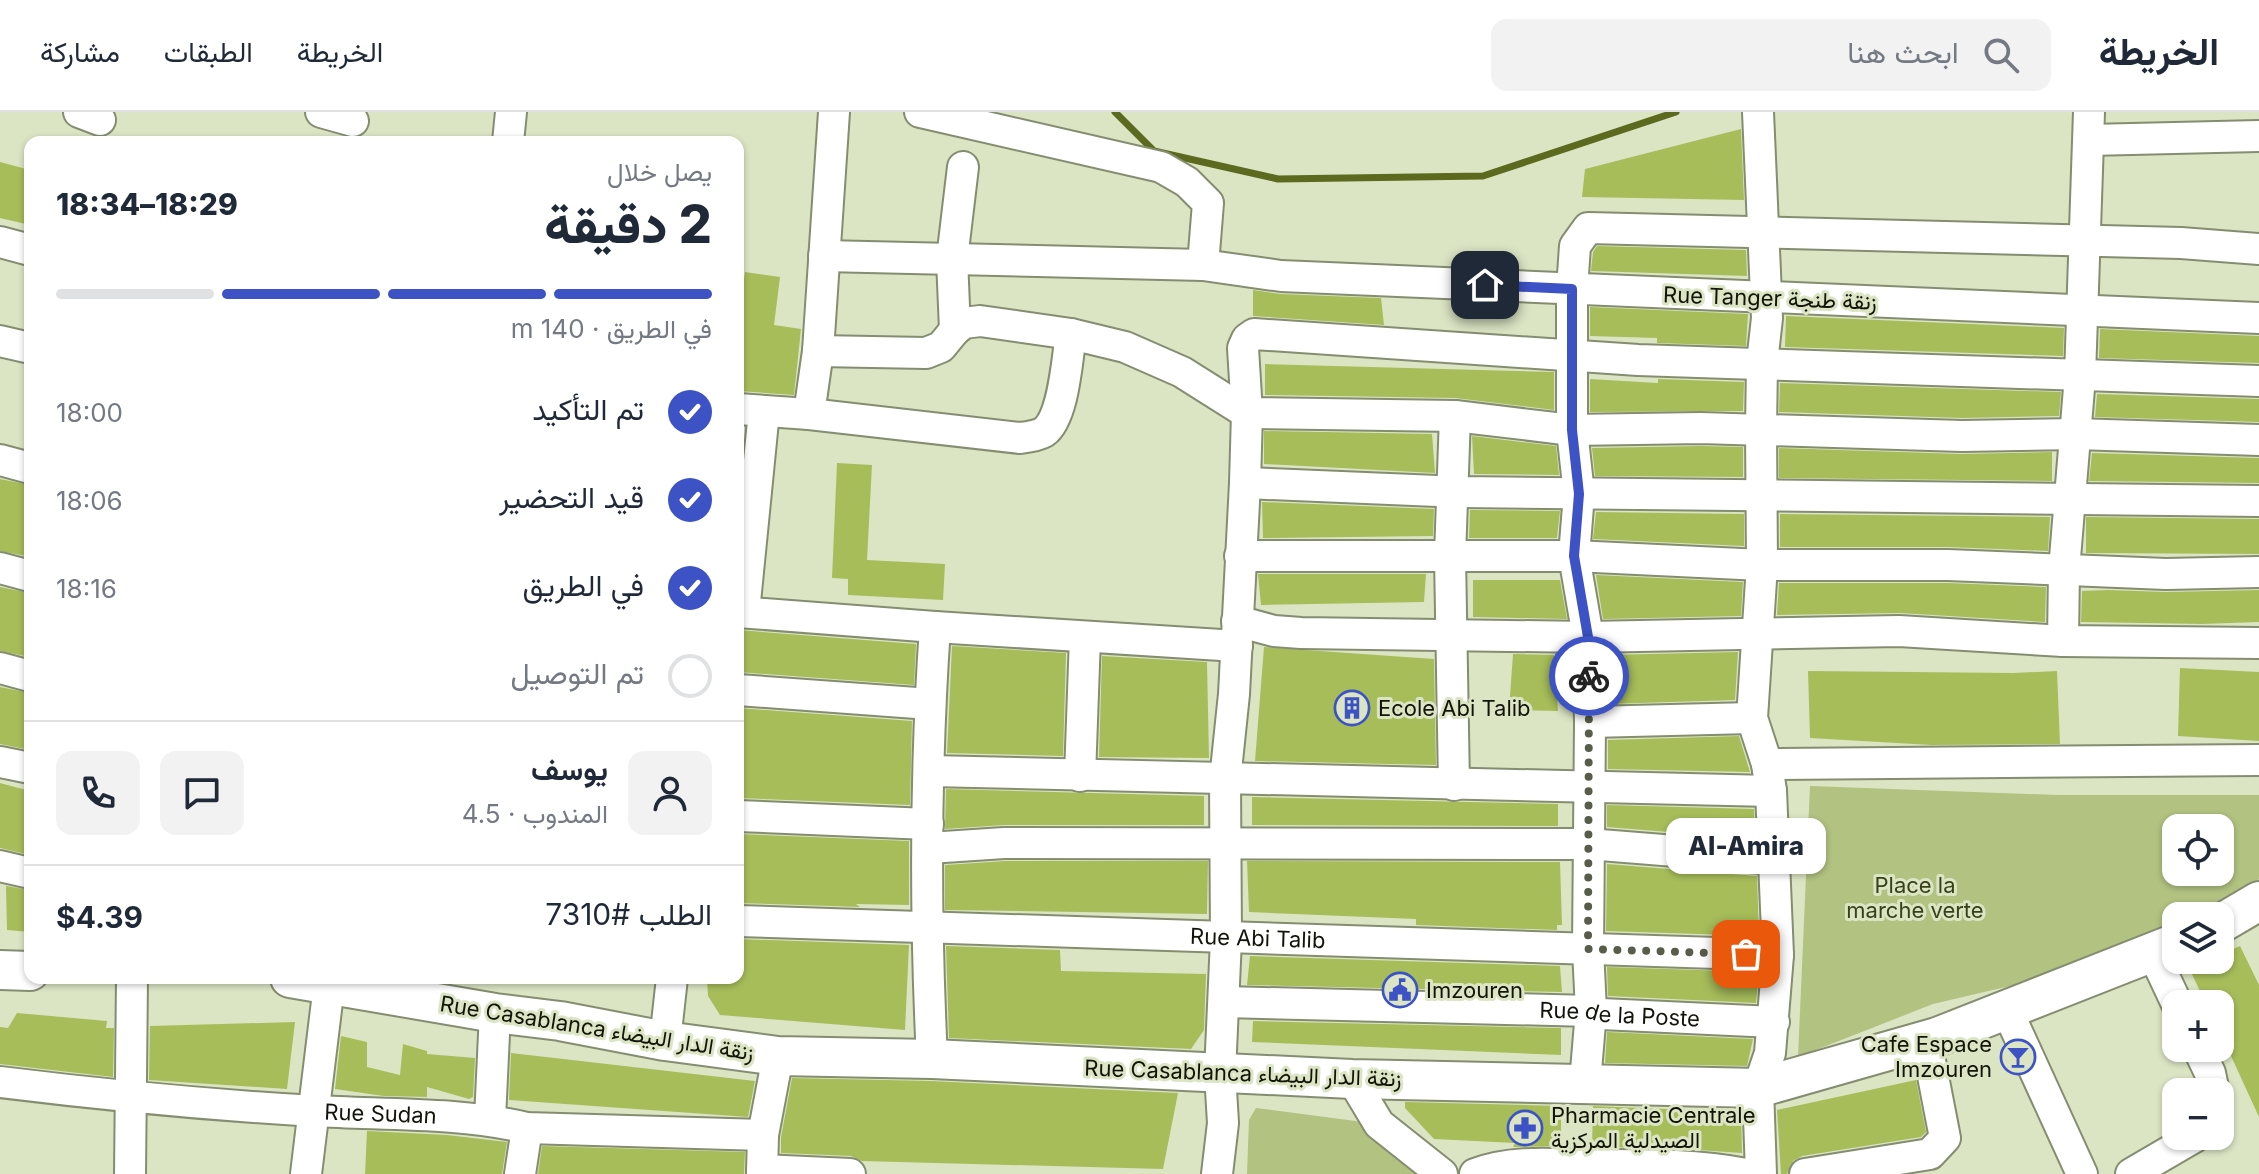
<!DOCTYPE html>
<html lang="ar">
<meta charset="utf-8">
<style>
body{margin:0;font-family:Inter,Vazirmatn,sans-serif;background:#f2f2f3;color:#1f2937;direction:rtl;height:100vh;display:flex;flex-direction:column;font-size:30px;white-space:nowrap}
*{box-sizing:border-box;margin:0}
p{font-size:26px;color:#747a83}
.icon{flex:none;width:44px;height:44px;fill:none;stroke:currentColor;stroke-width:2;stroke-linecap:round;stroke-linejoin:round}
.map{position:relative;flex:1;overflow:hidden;direction:ltr}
.side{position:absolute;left:24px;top:24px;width:720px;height:848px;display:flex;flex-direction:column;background:#fff;border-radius:16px;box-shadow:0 2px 6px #0004;direction:rtl}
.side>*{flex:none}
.controls{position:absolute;left:2162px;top:702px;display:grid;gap:16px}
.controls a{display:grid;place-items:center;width:72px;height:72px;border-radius:16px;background:#fff;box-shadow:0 2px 6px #0004;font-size:40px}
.pin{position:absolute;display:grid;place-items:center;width:68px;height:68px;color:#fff;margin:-34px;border-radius:16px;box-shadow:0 4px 12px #0006}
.courier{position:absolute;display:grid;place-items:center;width:80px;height:80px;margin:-40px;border:6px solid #3c52c5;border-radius:50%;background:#fff;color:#222;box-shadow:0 2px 10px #0007}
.bubble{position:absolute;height:56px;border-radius:16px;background:#fff;box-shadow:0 2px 6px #0004;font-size:26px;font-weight:800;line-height:56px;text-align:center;direction:rtl}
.overview em{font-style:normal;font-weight:800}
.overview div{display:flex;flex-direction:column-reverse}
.overview{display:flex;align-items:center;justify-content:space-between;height:136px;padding:0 32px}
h1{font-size:52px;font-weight:800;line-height:60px}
.bar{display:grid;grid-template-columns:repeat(4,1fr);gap:12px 8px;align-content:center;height:96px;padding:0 32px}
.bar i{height:10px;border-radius:6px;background:#e0e1e3}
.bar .on{background:#3c52c5}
.bar p{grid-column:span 4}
.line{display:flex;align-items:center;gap:20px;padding:0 32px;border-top:2px solid #e0e1e3}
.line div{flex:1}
.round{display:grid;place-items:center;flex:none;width:84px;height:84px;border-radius:16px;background:#f2f2f3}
ol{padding:0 32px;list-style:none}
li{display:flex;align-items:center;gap:24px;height:88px}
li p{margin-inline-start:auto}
li .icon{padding:8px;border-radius:50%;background:#3c52c5;color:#fff;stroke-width:4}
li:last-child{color:#747a83}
li i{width:44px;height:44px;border:4px solid #e0e1e3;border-radius:50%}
header{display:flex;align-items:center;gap:48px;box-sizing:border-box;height:112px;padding:0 40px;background:#fff;border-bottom:2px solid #e0e1e3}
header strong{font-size:38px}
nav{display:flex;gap:44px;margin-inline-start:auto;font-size:28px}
.search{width:560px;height:72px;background:#f2f2f3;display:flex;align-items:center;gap:20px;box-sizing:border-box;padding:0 28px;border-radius:16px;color:#747a83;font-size:30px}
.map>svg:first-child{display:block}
.green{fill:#b1c281;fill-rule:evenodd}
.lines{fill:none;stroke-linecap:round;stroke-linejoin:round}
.stream{stroke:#5b6a1e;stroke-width:7}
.building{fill:#a7bd5a}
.minor-casing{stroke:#858d70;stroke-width:34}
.major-casing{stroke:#858d70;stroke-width:42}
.minor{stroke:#fff;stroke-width:30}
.major{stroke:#fff;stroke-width:38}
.done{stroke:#585d4a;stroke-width:8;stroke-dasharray:0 14.4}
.route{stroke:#3c52c5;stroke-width:10}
.labels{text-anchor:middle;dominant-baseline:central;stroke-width:6;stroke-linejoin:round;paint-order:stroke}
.street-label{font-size:22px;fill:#121409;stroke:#dbe5c4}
.poi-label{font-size:22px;fill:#121409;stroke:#dbe5c4;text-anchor:start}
.park-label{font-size:22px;fill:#384118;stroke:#dbe5c4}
</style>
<header>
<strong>الخريطة</strong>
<div class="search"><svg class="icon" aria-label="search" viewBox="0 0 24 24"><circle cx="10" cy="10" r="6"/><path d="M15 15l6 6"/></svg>ابحث هنا</div>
<nav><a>الخريطة</a><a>الطبقات</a><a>مشاركة</a></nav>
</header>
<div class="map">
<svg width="2259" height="1062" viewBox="0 0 2259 1062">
<rect width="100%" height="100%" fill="#dbe5c4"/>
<!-- green -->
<path class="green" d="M1810,674L2058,683H2259V767L2208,804H2176V816L2031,869L1933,892L1798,945ZM2176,716H2220V760H2176Z
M1256,996L1363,1010L1428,1062H1247L1249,1008Z"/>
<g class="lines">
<!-- stream -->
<path class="stream" d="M1115,0L1154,39L1278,67L1483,64L1676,0"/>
</g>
<!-- building -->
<path class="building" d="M1741,17L1744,88L1582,85L1585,57Z
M0,50L30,58V113L0,106Z
M1597,134L1746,138L1747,164L1591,159L1593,140Z
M745,160L780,165L774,213L801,217L794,283L738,279V209Z
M1253,178L1280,182L1381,186L1384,213L1253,204Z
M1590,195L1748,202L1746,234L1657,231V226L1590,224Z
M1786,204L2064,216L2063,244L1785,235Z
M2100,217L2259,224V251L2099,246Z
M1265,252L1554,260V298L1455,286L1265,283Z
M1590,267L1658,271V267L1744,270L1743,299L1590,300Z
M1780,271L2061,280L2059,304L1962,306L1779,300Z
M2097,282L2259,287V310L2095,305Z
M1264,319L1432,322L1435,361L1264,352Z
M1472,324L1556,334L1559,363L1474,362Z
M1701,334L1743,335V365L1595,364L1592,336Z
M1779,336L1961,342L2052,340V369L1779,366Z
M2092,341L2259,346V371L2089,369Z
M837,351L872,353L867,448L945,452L943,488L848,483V467L832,466Z
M0,367L30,373V405L26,403V444L0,439Z
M1262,390L1434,397L1433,424L1263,426Z
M1470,398L1560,399L1557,426H1469Z
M1596,400L1744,402V434L1593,427Z
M1780,402L2050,405L2048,439L1948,435H1780Z
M2086,405L2259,407V442L2086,441Z
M1258,462H1426L1424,490L1261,493Z
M1596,463L1743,470L1741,504L1603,507Z
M1473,468H1560L1567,507L1473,505Z
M1779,471H1948L2046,475L2045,510L1900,501L1777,503Z
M0,475L30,481V545L0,539Z
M2108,478L2166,480L2259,478V510L2202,512L2081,510L2082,479Z
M738,518L916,532L914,573L738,560Z
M952,534L1066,541L1063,644L947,641Z
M1264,535L1434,547L1436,653L1255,649Z
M1738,540L1735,588L1608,592L1606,543Z
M1513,542L1554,543L1558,599L1509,598Z
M1102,544L1207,550L1209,646L1099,645Z
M2180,556L2259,560V629L2178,624Z
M1808,559L2013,561L2057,559L2060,632L1931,633L1810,626Z
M0,575L30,581V638L0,632Z
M738,596L912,609L910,693L738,686Z
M1739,624L1750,660L1608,657V628Z
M0,671L30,679V743L0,736Z
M946,677L1204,684V713H1004L945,717Z
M1252,685L1558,692V714L1252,713Z
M1607,693L1754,697L1755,727L1607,715Z
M738,722L909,729V793L856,792L860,795L738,791Z
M1005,749H1208L1207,802L945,798V753Z
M1247,749L1560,750L1562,813H1557V818L1416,813V807L1249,800Z
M1607,752L1757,764L1759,824L1606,819Z
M6,774L30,778V820L7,818Z
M738,827L909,833L905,918L720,903L708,884L707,866H738Z
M946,834L1060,838L1061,859L1206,862L1204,918L1191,937L949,926Z
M2240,834L2259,873V1005L2220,920V892H2206L2190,858L2211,848H2220V843Z
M1250,844L1560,854L1562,880L1247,873Z
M1607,855L1759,860L1756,891L1608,884Z
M17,901L107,909L106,916H114L113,965L0,952V915L8,916Z
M1253,909L1561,916V943L1252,930Z
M295,910L287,977L149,968L150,914Z
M1607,920L1753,927L1747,954L1605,951Z
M341,924L367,930V955L400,963L403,932L427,939V942L475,946L473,985L469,987L427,975V985L384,984L335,977Z
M511,941L755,969L748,1005L509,988Z
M792,966L931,969L1178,981L1163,1057L862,1049L851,1044L781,1041V1025Z
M1916,968L1926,1020L1921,1025L1802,1044L1793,1049L1787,1062H1781L1777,998Z
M1405,990L1561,994V1034L1513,1035L1515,1031L1434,1027L1405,996Z
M1593,994L1741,1000L1742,1041L1669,1036L1592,1035Z
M367,1019L447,1023L507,1030L502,1062H365Z
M542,1034L745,1040L744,1062H538Z"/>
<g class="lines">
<!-- minor casing -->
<g class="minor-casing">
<g id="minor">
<path d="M79,0L100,8"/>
<path d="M321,0L353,9"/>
<path d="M920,0L1161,55L1187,70L1208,91L1203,153"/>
<path d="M1758,0L1767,206L1762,251L1761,317L1762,453L1752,606L1767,652L1771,679L1778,843L1770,941L1758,976L1761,1062"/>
<path d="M2089,28L2259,24"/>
<path d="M508,30L511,0"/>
<path d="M0,130L30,138"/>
<path d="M824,144L1203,153L1281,164L2259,206"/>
<path d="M955,218L952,147L963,55"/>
<path d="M0,229L30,236"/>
<path d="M818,239L926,241L941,235L955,218L964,211L980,209L1071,222L1125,235L1182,260L1247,301L1455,304L1572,318L1701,316L1962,324L2076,322L2259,328"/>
<path d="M738,297L809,302L1020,326C1028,325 1037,324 1044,320C1064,305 1067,247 1071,222"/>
<path d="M809,302L818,239L834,0"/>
<path d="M0,348L30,356"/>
<path d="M1245,371L1461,380L2259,389"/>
<path d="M1240,444H1574L1762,453H1948L2166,462L2259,460"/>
<path d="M0,456L30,464"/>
<path d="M738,500L935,515L1237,534"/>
<path d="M744,500L764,299"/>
<path d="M1237,509L1274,519L1301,521L1588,525L1899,519L2063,529L2259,531"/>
<path d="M2063,529L2064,458L2080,264L2089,0"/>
<path d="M0,556L30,564"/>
<path d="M738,578L930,592"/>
<path d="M1590,610L1752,606"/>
<path d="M0,650L30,656"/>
<path d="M1767,652L2259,648"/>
<path d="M930,659L1771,679"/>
<path d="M1080,664L1085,525"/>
<path d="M1454,673L1450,444L1455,304"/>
<path d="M738,704L928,712"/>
<path d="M929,736L1004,731L1588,732L1775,747"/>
<path d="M0,754L30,761"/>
<path id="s1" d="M738,809L1778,843"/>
<path d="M2153,841L2177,892"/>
<path id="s2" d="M1224,890L1591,899L1601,902L1774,910"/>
<path d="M2007,898L2082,1062"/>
<path d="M665,929L672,866"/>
<path d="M2198,936L2210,961L2214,980"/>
<path d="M932,947C925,804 925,659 935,515"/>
<path d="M1352,967L1379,1012L1442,1062"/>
<path id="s3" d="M0,970C105,983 210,993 315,999C385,1003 458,1000 527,1016L763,1023"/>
<path d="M1585,971L1591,899L1588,837L1590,610L1588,525L1574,444L1579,382L1572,318V177L1575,134L1588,116L2181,131L2259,137"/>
<path d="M490,1007L495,901"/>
<path d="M762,1058L850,1062"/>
<path d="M130,1062L132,866"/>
<path d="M306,1062L329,873"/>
<path d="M520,1062L527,1016"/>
<path d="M762,1062L763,1023L778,944"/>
<path d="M1217,1062L1223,1011L1220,961L1226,827L1225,668L1234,582L1245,371L1247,301L1243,236L1247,227L1254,222L1638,248L2259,269"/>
<path d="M1475,1062C1512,1048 1552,1052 1591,1053C1643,1053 1695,1052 1746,1062"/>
<path d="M1805,1062L1930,1042L1945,1026L1926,928"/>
<path d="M2131,1062L2196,1024"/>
</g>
</g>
<!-- major casing -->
<g class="major-casing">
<path id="major" d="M2220,812L2259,789
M0,858L30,859
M290,866L495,901L560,909L665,929L778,944L932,947L1352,967L1758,976L1937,925L2176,831"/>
</g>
<!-- minor -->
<use href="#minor" class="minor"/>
<!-- major -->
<use href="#major" class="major"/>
</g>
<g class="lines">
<!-- done -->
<path class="done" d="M1589,564L1588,837L1746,842"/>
<!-- route -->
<path class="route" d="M1485,173L1572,177V318L1579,382L1574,444L1588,525L1589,564"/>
</g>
<!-- icons -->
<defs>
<g id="building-ring" transform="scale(1.8)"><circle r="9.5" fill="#dbe5c4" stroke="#3c52c5" stroke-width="1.5"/><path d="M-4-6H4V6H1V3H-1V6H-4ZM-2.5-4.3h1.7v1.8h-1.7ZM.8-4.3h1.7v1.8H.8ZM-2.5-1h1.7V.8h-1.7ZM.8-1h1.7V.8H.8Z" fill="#3c52c5"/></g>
<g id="civic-ring" transform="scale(1.8)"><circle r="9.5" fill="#dbe5c4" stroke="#3c52c5" stroke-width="1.5"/><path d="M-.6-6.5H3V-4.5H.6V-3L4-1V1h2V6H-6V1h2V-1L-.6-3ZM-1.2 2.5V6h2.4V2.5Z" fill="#3c52c5"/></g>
<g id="bar-ring" transform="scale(1.8)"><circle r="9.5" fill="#dbe5c4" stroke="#3c52c5" stroke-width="1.5"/><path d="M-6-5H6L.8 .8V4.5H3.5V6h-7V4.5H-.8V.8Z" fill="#3c52c5"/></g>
<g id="pharmacy-ring" transform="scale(1.8)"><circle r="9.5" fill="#dbe5c4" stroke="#3c52c5" stroke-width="1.5"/><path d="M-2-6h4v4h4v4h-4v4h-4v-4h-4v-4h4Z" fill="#3c52c5"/></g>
</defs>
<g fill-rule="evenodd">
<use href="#building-ring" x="1352" y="596"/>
<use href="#civic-ring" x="1400" y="878"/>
<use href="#bar-ring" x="2018" y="945"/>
<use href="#pharmacy-ring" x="1525" y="1016"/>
</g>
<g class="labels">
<!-- street labels -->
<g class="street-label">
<text transform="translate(1770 186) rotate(2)">Rue Tanger زنقة طنجة</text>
<text stroke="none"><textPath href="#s1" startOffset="520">Rue Abi Talib</textPath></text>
<text stroke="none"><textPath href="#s2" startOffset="396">Rue de la Poste</textPath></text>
<text transform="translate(597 916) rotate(9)">Rue Casablanca زنقة الدار البيضاء</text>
<text transform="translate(1243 961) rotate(2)">Rue Casablanca زنقة الدار البيضاء</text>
<text stroke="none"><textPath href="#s3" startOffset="382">Rue Sudan</textPath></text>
</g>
<!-- poi labels -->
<g class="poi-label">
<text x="1378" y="596">Ecole Abi Talib</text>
<text x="1426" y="878">Imzouren</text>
<text x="1992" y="932" text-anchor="end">Cafe Espace<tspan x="1992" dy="25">Imzouren</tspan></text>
<text x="1551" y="1003">Pharmacie Centrale<tspan x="1551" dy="25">الصيدلية المركزية</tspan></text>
</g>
<!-- park labels -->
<g class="park-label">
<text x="1915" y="773">Place la<tspan x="1915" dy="25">marche verte</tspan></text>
</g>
</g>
</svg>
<div class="controls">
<a><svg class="icon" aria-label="locate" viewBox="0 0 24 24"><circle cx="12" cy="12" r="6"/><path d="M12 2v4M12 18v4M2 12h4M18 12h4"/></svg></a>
<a><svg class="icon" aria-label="layers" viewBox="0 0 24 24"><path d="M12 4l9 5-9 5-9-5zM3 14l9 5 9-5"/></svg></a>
<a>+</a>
<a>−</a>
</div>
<div class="pin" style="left:1746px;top:842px;background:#ea580c"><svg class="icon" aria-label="bag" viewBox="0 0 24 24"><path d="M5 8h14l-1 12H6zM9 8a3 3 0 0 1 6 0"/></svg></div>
<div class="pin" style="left:1485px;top:173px;background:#1f2937"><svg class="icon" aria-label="home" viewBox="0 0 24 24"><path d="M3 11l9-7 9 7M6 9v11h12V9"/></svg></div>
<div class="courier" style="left:1589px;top:564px"><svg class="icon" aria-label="bike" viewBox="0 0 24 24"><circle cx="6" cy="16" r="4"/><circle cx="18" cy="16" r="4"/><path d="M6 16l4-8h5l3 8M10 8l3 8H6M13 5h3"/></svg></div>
<div class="bubble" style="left:1666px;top:706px;width:160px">Al-Amira</div>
<section class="side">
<div class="overview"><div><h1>2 دقيقة</h1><p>يصل خلال</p></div><em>18:29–18:34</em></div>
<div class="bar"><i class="on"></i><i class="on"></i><i class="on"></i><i></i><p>في الطريق · 140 m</p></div>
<ol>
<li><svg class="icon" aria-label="check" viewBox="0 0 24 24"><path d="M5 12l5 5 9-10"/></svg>تم التأكيد<p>18:00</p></li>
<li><svg class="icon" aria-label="check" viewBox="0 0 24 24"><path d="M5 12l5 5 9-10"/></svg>قيد التحضير<p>18:06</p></li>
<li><svg class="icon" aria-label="check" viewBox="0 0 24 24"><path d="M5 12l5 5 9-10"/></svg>في الطريق<p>18:16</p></li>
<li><i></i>تم التوصيل</li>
</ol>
<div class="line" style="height:144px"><a class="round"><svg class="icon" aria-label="person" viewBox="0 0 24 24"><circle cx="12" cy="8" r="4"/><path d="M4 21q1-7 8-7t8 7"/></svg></a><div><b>يوسف</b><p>المندوب · 4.5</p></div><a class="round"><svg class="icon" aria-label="chat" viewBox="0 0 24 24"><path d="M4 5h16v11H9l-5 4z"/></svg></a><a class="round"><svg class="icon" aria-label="phone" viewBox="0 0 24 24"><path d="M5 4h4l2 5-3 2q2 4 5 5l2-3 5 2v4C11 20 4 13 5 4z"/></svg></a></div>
<div class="line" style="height:104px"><div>الطلب #7310</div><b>$4.39</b></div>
</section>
</div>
